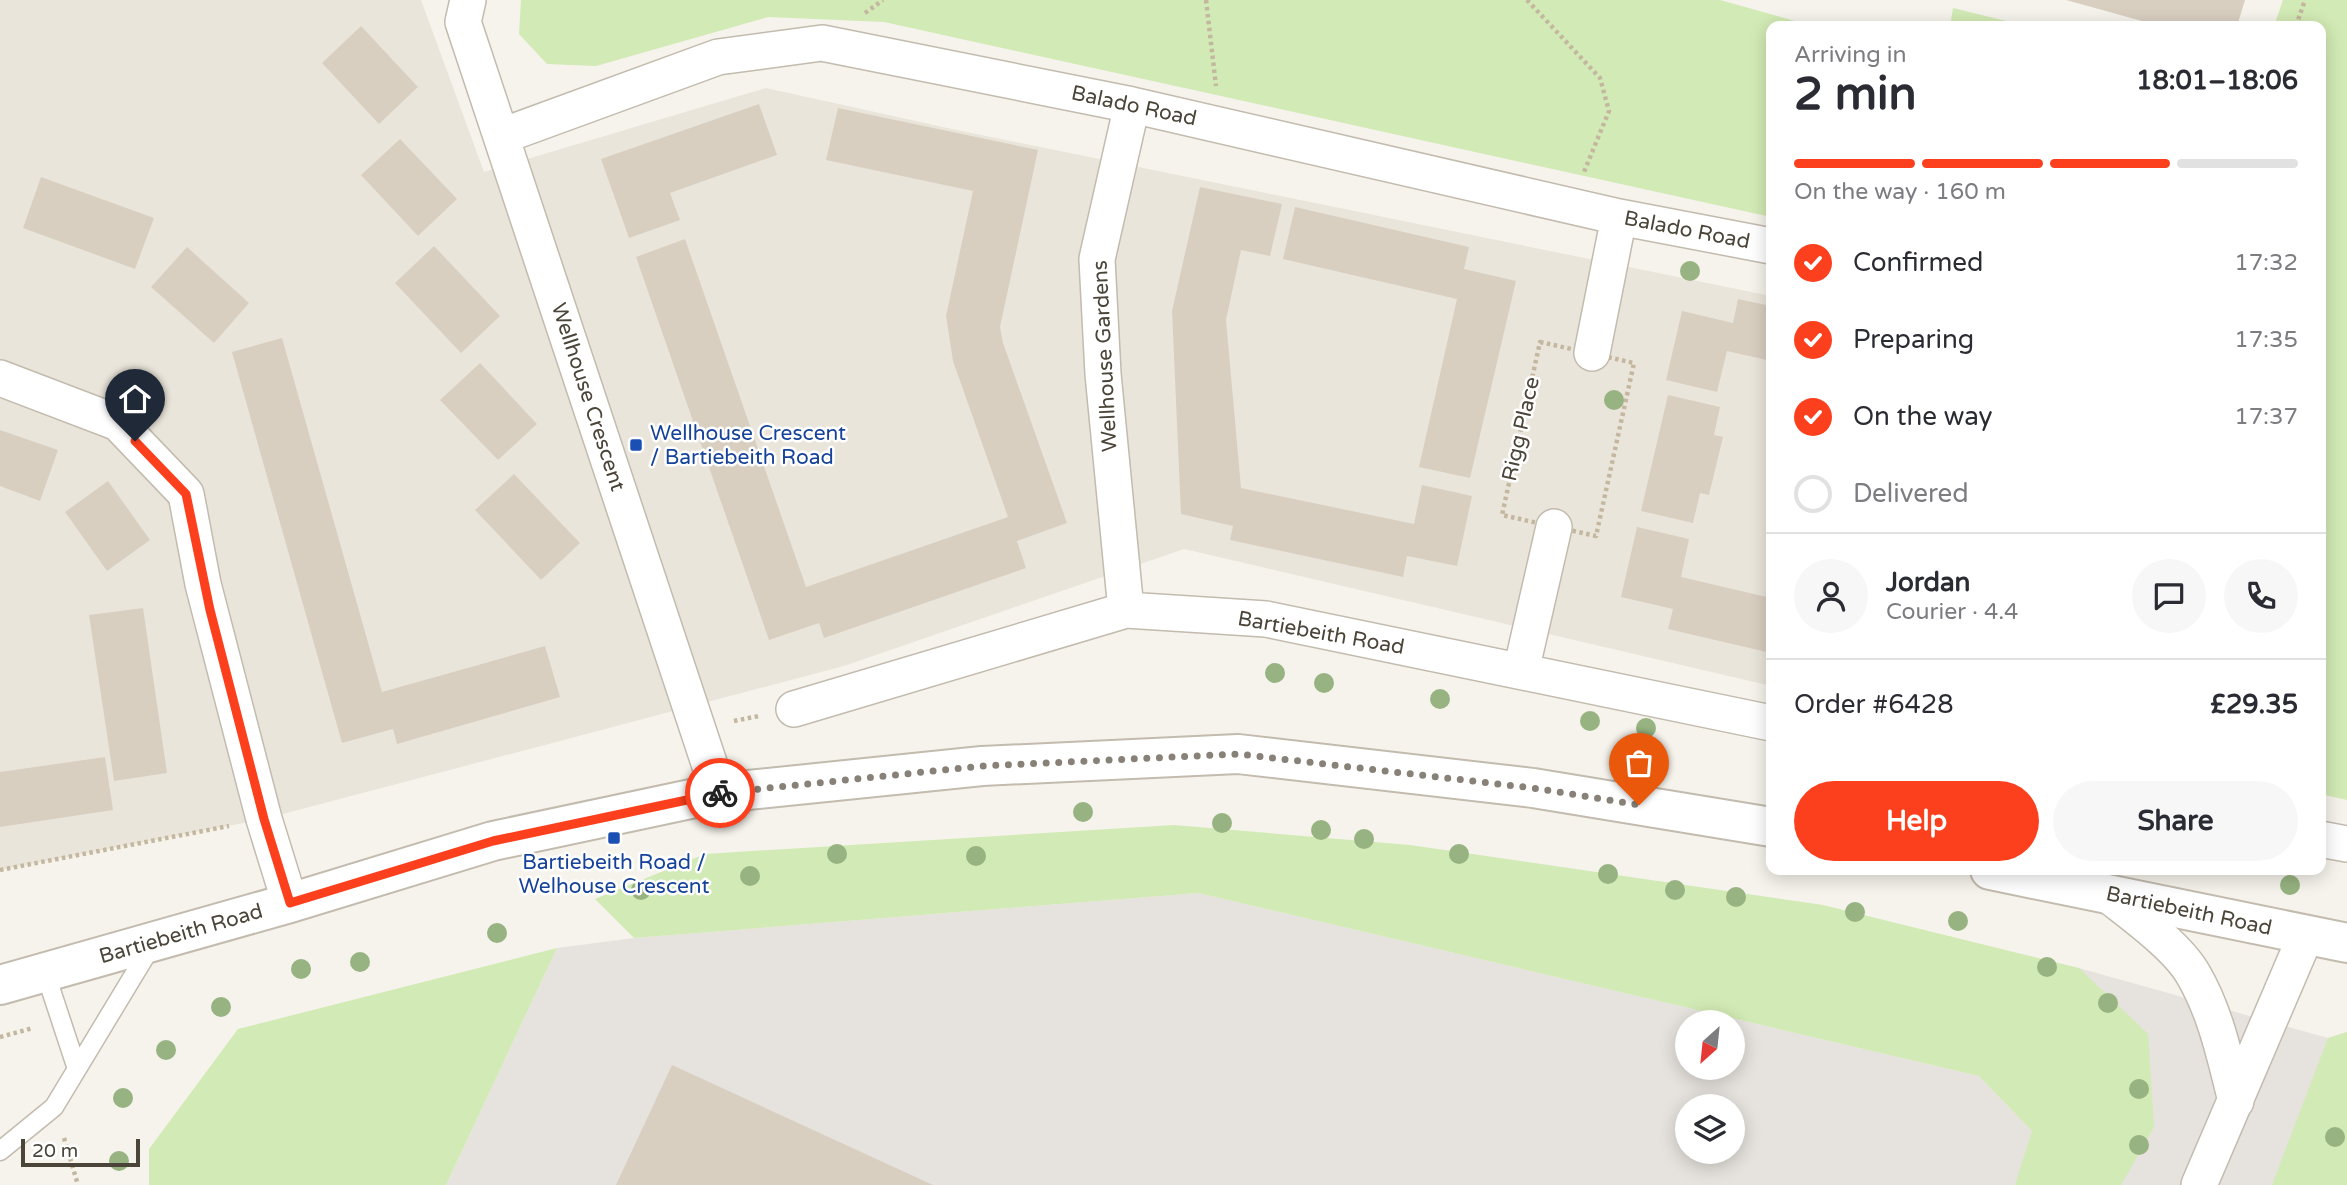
<!DOCTYPE html>
<meta charset="utf-8">
<style>
body{margin:0;font-family:"Varela Round",sans-serif;background:#f7f7f7;color:#2b2b33;height:100vh;display:flex;flex-direction:column;font-size:26px;white-space:nowrap}
*{box-sizing:border-box;margin:0}
p{font-size:23px;color:#7c7c81}
.icon{flex:none;width:38px;height:38px;fill:none;stroke:currentColor;stroke-width:2;stroke-linecap:round;stroke-linejoin:round}
.map{position:relative;flex:1;overflow:hidden}
.side{position:absolute;left:1766px;top:21px;width:560px;height:854px;display:flex;flex-direction:column;background:#fff;border-radius:14px;box-shadow:0 4px 18px #0003}
.side>*{flex:none}
.needle{width:46px;rotate:207deg}
.buttons{position:absolute;left:1675px;top:1010px;display:grid;gap:14px}
.buttons a{display:grid;place-items:center;width:70px;height:70px;border-radius:50%;background:#fff;box-shadow:0 4px 18px #0003;font-size:35px}
.scale{position:absolute;left:21px;bottom:18px;width:119px;box-sizing:border-box;padding-left:7px;border:4px solid #4b4439;border-top:0;font-size:19px;line-height:24px;white-space:nowrap;color:#4b4439;-webkit-text-stroke:5px #fff;paint-order:stroke}
.pin{position:absolute;display:grid;place-items:center;width:60px;height:60px;color:#fff;margin:-72px -30px;border-radius:50% 50% 50% 0;rotate:-45deg;box-shadow:0 0 7px #0007}
.pin .icon{rotate:45deg}
.courier{position:absolute;display:grid;place-items:center;width:70px;height:70px;margin:-35px;border:5px solid #fc3f1d;border-radius:50%;background:#fff;color:#222;box-shadow:0 2px 9px #0007}
.headline em{font-style:normal;font-weight:700}
.headline div{display:flex;flex-direction:column-reverse}
.headline{display:flex;align-items:center;justify-content:space-between;height:119px;padding:0 28px}
h1{font-size:46px;font-weight:700;line-height:52px}
.bar{display:grid;grid-template-columns:repeat(4,1fr);gap:10px 7px;align-content:center;height:84px;padding:0 28px}
.bar i{height:9px;border-radius:5px;background:#e1e1e2}
.bar .active{background:#fc3f1d}
.bar p{grid-column:span 4}
.line{display:flex;align-items:center;gap:18px;padding:0 28px;border-top:2px solid #e1e1e2}
.line div{flex:1}
.round{display:grid;place-items:center;flex:none;width:74px;height:74px;border-radius:37px;background:#f7f7f7}
ol{padding:0 28px;list-style:none}
li{display:flex;align-items:center;gap:21px;height:77px}
li p{margin-inline-start:auto}
li .icon{padding:7px;border-radius:50%;background:#fc3f1d;color:#fff;stroke-width:4}
li:last-child{color:#7c7c81}
li i{width:38px;height:38px;border:4px solid #e1e1e2;border-radius:50%}
.primary-button{display:flex;gap:14px;margin-top:auto;padding:14px 28px}
.primary-button a{flex:1;height:80px;border-radius:42px;background:#fc3f1d;color:#fff;font-size:28px;font-weight:700;line-height:80px;text-align:center}
.primary-button a+a{background:#f7f7f7;color:#2b2b33}
.map>svg:first-child{display:block}
.residential{fill:#eae5da}
.industrial{fill:#e6e2dd;fill-rule:evenodd}
.green{fill:#d2eab5}
.building{fill:#d8cfc1}
.lines{fill:none;stroke-linecap:round;stroke-linejoin:round}
.service-casing{stroke:#c2bbae;stroke-width:21}
.minor-casing{stroke:#c2bbae;stroke-width:38}
.tertiary-casing{stroke:#c2bbae;stroke-width:42}
.path{stroke:#c4b79f;stroke-width:4.5;stroke-dasharray:3.5 3.5;stroke-linecap:butt}
.service{stroke:#fff;stroke-width:18}
.minor{stroke:#fff;stroke-width:35}
.tertiary{stroke:#fff;stroke-width:38}
.tree{fill:#97b381}
.done{stroke:#878178;stroke-width:7;stroke-dasharray:0 12.6}
.route{stroke:#fc3f1d;stroke-width:9}
.transit-dot{fill:#1a4fb4;stroke:#fff;stroke-width:2.5}
.labels{text-anchor:middle;dominant-baseline:central;stroke-width:5;stroke-linejoin:round;paint-order:stroke}
.street-label{font-size:21px;fill:#4b4439;stroke:#fff}
.transit-label{font-size:21px;fill:#164399;stroke:#fff;text-anchor:start}
</style>
<div class="map">
<svg width="2347" height="1185" viewBox="0 0 2347 1185">
<rect width="100%" height="100%" fill="#f6f3ec"/>
<!-- residential -->
<path class="residential" d="M0,0H421L484,172L766,88L952,129L1771,296V686L1184,549L844,666L264,819L0,870Z"/>
<!-- industrial -->
<path class="industrial" d="M1198,893L1979,1076L2032,1131L2079,968L2328,1038L2347,1032V1185H446L557,948L634,938ZM1687,1022H1732V1068H1687ZM1687,1106H1732V1152H1687Z"/>
<!-- green -->
<path class="green" d="M521,0H1720L1813,26H1771V217L884,22L768,17L596,66L547,64L519,34Z
M2283,0H2347V800L2320,794V26H2274Z
M1953,8L2027,26H1950Z
M1174,825L1410,845L1823,905L2079,968L2148,1034L2154,1127L2121,1185H2015L2032,1131L1979,1076L1198,893L634,938L595,899L705,854Z
M557,948L446,1185H149V1149L238,1029Z
M2347,1032V1185H2272L2328,1038Z"/>
<!-- building -->
<path class="building" d="M2066,0H2245L2237,26H2160Z
M361,26L418,87L379,124L322,63Z
M759,104L777,155L670,193L680,220L629,238L601,159Z
M838,108L1038,150L1000,327L1003,343L1067,523L1017,541L1026,568L824,638L819,623L769,640L636,257L685,239L806,587L1008,517L953,361L946,316L973,191L826,160Z
M400,139L457,199L418,236L361,175Z
M41,177L154,218L135,269L23,228Z
M1200,187L1282,204L1270,256L1241,250L1226,320L1241,488L1414,524L1422,485L1472,496L1457,566L1407,556L1403,577L1230,540L1233,526L1181,514L1172,311Z
M1295,207L1469,247L1464,269L1516,281L1470,478L1419,467L1457,299L1283,259Z
M434,246L500,316L461,353L395,283Z
M187,247L249,303L214,343L151,287Z
M1738,299L1771,306V361L1727,351L1717,392L1666,380L1682,311L1733,323Z
M282,338L382,692L545,646L560,697L397,744L393,729L342,743L232,352Z
M480,363L537,424L498,460L440,400Z
M1668,395L1720,407L1714,435L1723,437L1709,495L1700,493L1693,523L1641,511Z
M0,430L58,450L40,501L0,486Z
M514,474L580,543L541,580L475,510Z
M108,481L150,540L107,571L65,512Z
M1637,527L1689,539L1681,577L1771,598V653L1668,629L1673,609L1621,597Z
M143,608L167,773L114,781L89,615Z
M105,757L113,810L0,827V772Z
M672,1065L933,1185H616Z"/>
<g class="lines">
<!-- service casing -->
<g class="service-casing">
<path id="service" d="M45,972L77,1069
M0,1151L54,1107L152,945"/>
</g>
<!-- minor casing -->
<g class="minor-casing">
<path id="minor" d="M468,0L463,22L719,793
M502,136L718,57L822,43L1132,105L1619,217L1771,246
M1592,353L1619,217
M0,378L118,423L186,494L203,584L264,819L290,903
M1126,610L1103,374L1097,259L1132,105
M1521,671L1554,527
M794,709L1126,610L1266,619L1771,723
M2320,839L2347,844
M2107,894C2132,914 2177,946 2193,974C2216,1013 2225,1058 2236,1101
M2199,1185L2306,935"/>
</g>
<!-- tertiary casing -->
<g class="tertiary-casing">
<path id="tertiary" d="M1990,870L2347,943
M0,985L290,903L493,841L719,793L982,766L1238,754L1533,788L1771,827"/>
</g>
<!-- path -->
<path class="path" d="M1206,0L1216,86
M1527,0L1600,78L1609,111L1584,172
M865,13L883,0
M2296,26L2305,0
M1540,342L1634,363L1596,536L1502,515Z
M734,721L759,716
M0,870L229,826
M0,1037L33,1028
M64,1138L78,1185"/>
<!-- service -->
<use href="#service" class="service"/>
<!-- minor -->
<use href="#minor" class="minor"/>
<!-- tertiary -->
<use href="#tertiary" class="tertiary"/>
</g>
<!-- trees -->
<g class="tree">
<circle cx="1690" cy="271" r="10"/>
<circle cx="1614" cy="400" r="10"/>
<circle cx="1275" cy="673" r="10"/>
<circle cx="1324" cy="683" r="10"/>
<circle cx="1440" cy="699" r="10"/>
<circle cx="1590" cy="721" r="10"/>
<circle cx="1646" cy="728" r="10"/>
<circle cx="1083" cy="812" r="10"/>
<circle cx="1222" cy="823" r="10"/>
<circle cx="1321" cy="830" r="10"/>
<circle cx="1364" cy="839" r="10"/>
<circle cx="837" cy="854" r="10"/>
<circle cx="1459" cy="854" r="10"/>
<circle cx="976" cy="856" r="10"/>
<circle cx="1608" cy="874" r="10"/>
<circle cx="750" cy="876" r="10"/>
<circle cx="2290" cy="885" r="10"/>
<circle cx="641" cy="890" r="10"/>
<circle cx="1675" cy="890" r="10"/>
<circle cx="1736" cy="897" r="10"/>
<circle cx="1855" cy="912" r="10"/>
<circle cx="1958" cy="921" r="10"/>
<circle cx="497" cy="933" r="10"/>
<circle cx="360" cy="962" r="10"/>
<circle cx="2047" cy="967" r="10"/>
<circle cx="301" cy="969" r="10"/>
<circle cx="2108" cy="1003" r="10"/>
<circle cx="221" cy="1007" r="10"/>
<circle cx="166" cy="1050" r="10"/>
<circle cx="2139" cy="1089" r="10"/>
<circle cx="123" cy="1098" r="10"/>
<circle cx="2335" cy="1137" r="10"/>
<circle cx="2139" cy="1145" r="10"/>
<circle cx="119" cy="1161" r="10"/>
</g>
<g class="lines">
<!-- done -->
<path class="done" d="M720,793L982,766L1238,754L1533,788L1639,805"/>
<!-- route -->
<path class="route" d="M135,441L186,494L210,610L264,819L290,903L493,841L720,793"/>
</g>
<!-- markers -->
<g class="transit-dot">
<rect x="629" y="438" width="14" height="14" rx="3.5"/>
<rect x="607" y="831" width="14" height="14" rx="3.5"/>
</g>
<g class="labels">
<!-- street labels -->
<g class="street-label">
<text transform="translate(1134 106) rotate(12)">Balado Road</text>
<text transform="translate(1687 230) rotate(11)">Balado Road</text>
<text transform="translate(1105 356) rotate(-93)">Wellhouse Gardens</text>
<text transform="translate(588 397) rotate(72)">Wellhouse Crescent</text>
<text transform="translate(1521 429) rotate(-77)">Rigg Place</text>
<text transform="translate(1321 633) rotate(10)">Bartiebeith Road</text>
<text transform="translate(2189 911) rotate(12)">Bartiebeith Road</text>
<text transform="translate(181 934) rotate(-16)">Bartiebeith Road</text>
</g>
<!-- transit labels -->
<g class="transit-label">
<text x="650" y="433">Wellhouse Crescent<tspan x="650" dy="24">/ Bartiebeith Road</tspan></text>
<text x="614" y="862" text-anchor="middle">Bartiebeith Road /<tspan x="614" dy="24">Welhouse Crescent</tspan></text>
</g>
</g>
</svg>
<div class="buttons">
<a><svg class="needle" viewBox="-14 -14 28 28"><path d="M0-13l5 13h-10z" fill="#e53935"/><path d="M0 13l5-13h-10z" fill="#7c7c81"/></svg></a>
<a><svg class="icon" aria-label="layers" viewBox="0 0 24 24"><path d="M12 4l9 5-9 5-9-5zM3 14l9 5 9-5"/></svg></a>
</div>
<div class="scale">20 m</div>
<div class="pin" style="left:1639px;top:805px;background:#ea580c"><svg class="icon" aria-label="bag" viewBox="0 0 24 24"><path d="M5 8h14l-1 12H6zM9 8a3 3 0 0 1 6 0"/></svg></div>
<div class="pin" style="left:135px;top:441px;background:#1f2937"><svg class="icon" aria-label="home" viewBox="0 0 24 24"><path d="M3 11l9-7 9 7M6 9v11h12V9"/></svg></div>
<div class="courier" style="left:720px;top:793px"><svg class="icon" aria-label="bike" viewBox="0 0 24 24"><circle cx="6" cy="16" r="4"/><circle cx="18" cy="16" r="4"/><path d="M6 16l4-8h5l3 8M10 8l3 8H6M13 5h3"/></svg></div>
<section class="side">
<div class="headline"><div><h1>2 min</h1><p>Arriving in</p></div><em>18:01–18:06</em></div>
<div class="bar"><i class="active"></i><i class="active"></i><i class="active"></i><i></i><p>On the way · 160 m</p></div>
<ol>
<li><svg class="icon" aria-label="check" viewBox="0 0 24 24"><path d="M5 12l5 5 9-10"/></svg>Confirmed<p>17:32</p></li>
<li><svg class="icon" aria-label="check" viewBox="0 0 24 24"><path d="M5 12l5 5 9-10"/></svg>Preparing<p>17:35</p></li>
<li><svg class="icon" aria-label="check" viewBox="0 0 24 24"><path d="M5 12l5 5 9-10"/></svg>On the way<p>17:37</p></li>
<li><i></i>Delivered</li>
</ol>
<div class="line" style="height:126px"><a class="round"><svg class="icon" aria-label="person" viewBox="0 0 24 24"><circle cx="12" cy="8" r="4"/><path d="M4 21q1-7 8-7t8 7"/></svg></a><div><b>Jordan</b><p>Courier · 4.4</p></div><a class="round"><svg class="icon" aria-label="chat" viewBox="0 0 24 24"><path d="M4 5h16v11H9l-5 4z"/></svg></a><a class="round"><svg class="icon" aria-label="phone" viewBox="0 0 24 24"><path d="M5 4h4l2 5-3 2q2 4 5 5l2-3 5 2v4C11 20 4 13 5 4z"/></svg></a></div>
<div class="line" style="height:91px"><div>Order #6428</div><b>£29.35</b></div>
<div class="primary-button"><a>Help</a><a>Share</a></div>
</section>
</div>
